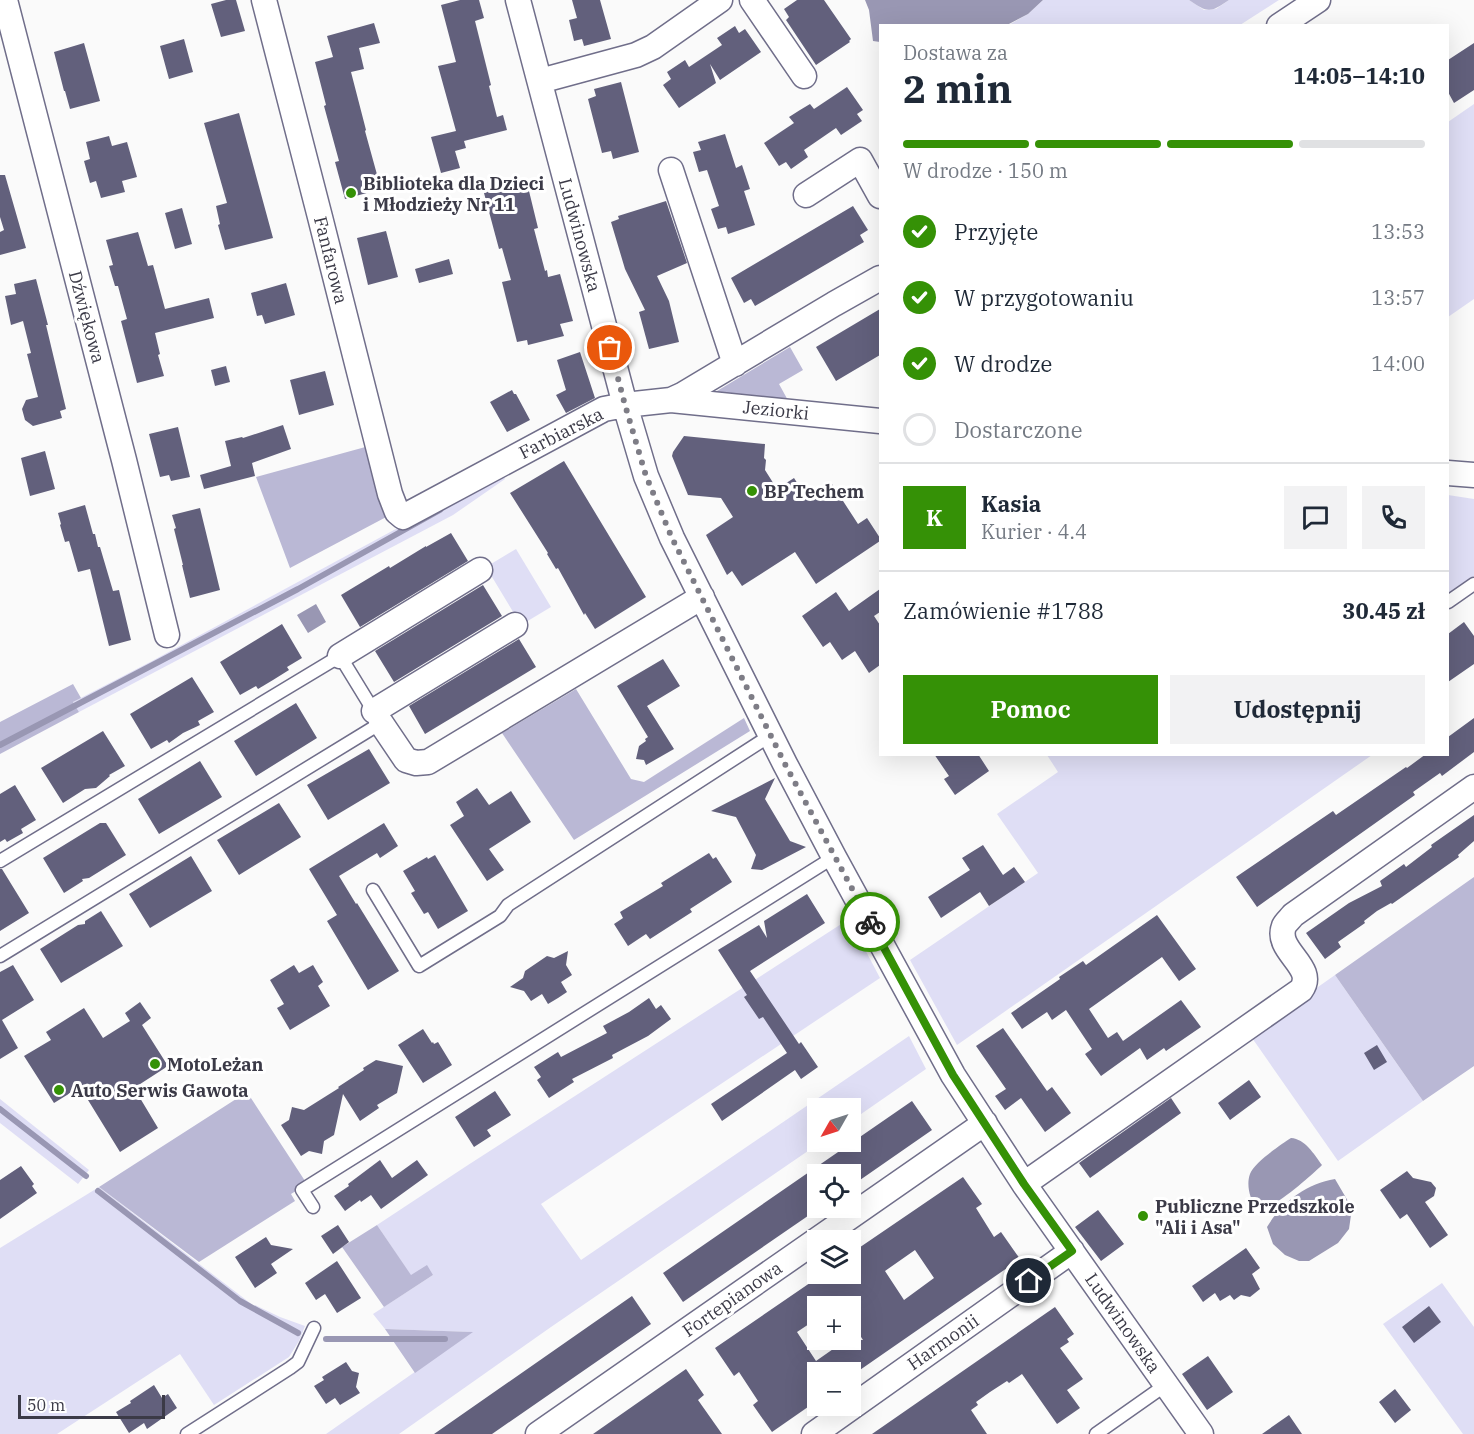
<!DOCTYPE html>
<html lang="pl">
<meta charset="utf-8">
<style>
body{margin:0;font-family:"IBM Plex Serif",serif;background:#f2f2f3;color:#1f2937;height:100vh;display:flex;flex-direction:column;font-size:22px;white-space:nowrap}
*{box-sizing:border-box;margin:0}
p{font-size:20px;color:#747a83}
.icon{flex:none;width:33px;height:33px;fill:none;stroke:currentColor;stroke-width:2;stroke-linecap:round;stroke-linejoin:round}
.map{position:relative;flex:1;overflow:hidden}
.panel{position:absolute;left:879px;top:24px;width:570px;height:732px;display:flex;flex-direction:column;background:#fff;border-radius:0px;box-shadow:0 6px 24px #0002}
.panel>*{flex:none}
.needle{width:39px;rotate:231deg}
.buttons{position:absolute;left:807px;top:1098px;display:grid;gap:12px}
.buttons a{display:grid;place-items:center;width:54px;height:54px;border-radius:0px;background:#fff;box-shadow:0 6px 24px #0002;font-size:30px}
.scale{position:absolute;left:18px;bottom:15px;width:147px;box-sizing:border-box;padding-left:6px;border:3px solid #3b3a47;border-top:0;font-size:16px;line-height:21px;white-space:nowrap;color:#3b3a47;-webkit-text-stroke:4px #fff;paint-order:stroke}
.pin{position:absolute;display:grid;place-items:center;width:51px;height:51px;color:#fff;margin:-26px;border:3px solid #fff;border-radius:50%;box-shadow:0 2px 6px #0007}
.courier{position:absolute;display:grid;place-items:center;width:60px;height:60px;margin:-30px;border:4px solid #359106;border-radius:50%;background:#fff;color:#222;box-shadow:0 2px 8px #0007}
.overview em{font-style:normal;font-weight:700}
.overview div{display:flex;flex-direction:column-reverse}
.overview{display:flex;align-items:center;justify-content:space-between;height:102px;padding:0 24px}
h1{font-size:39px;font-weight:700;line-height:45px}
.bar{display:grid;grid-template-columns:repeat(4,1fr);gap:9px 6px;align-content:center;height:72px;padding:0 24px}
.bar i{height:8px;border-radius:4px;background:#e0e1e3}
.bar .current{background:#359106}
.bar p{grid-column:span 4}
.line{display:flex;align-items:center;gap:15px;padding:0 24px;border-top:2px solid #e0e1e3}
.line div{flex:1}
.round{display:grid;place-items:center;flex:none;width:63px;height:63px;border-radius:0px;background:#f2f2f3}
ol{padding:0 24px;list-style:none}
li{display:flex;align-items:center;gap:18px;height:66px}
li p{margin-inline-start:auto}
li .icon{padding:6px;border-radius:50%;background:#359106;color:#fff;stroke-width:4}
li:last-child{color:#747a83}
li i{width:33px;height:33px;border:3px solid #e0e1e3;border-radius:50%}
.action{display:flex;gap:12px;margin-top:auto;padding:12px 24px}
.action a{flex:1;height:69px;border-radius:0px;background:#359106;color:#fff;font-size:24px;font-weight:700;line-height:69px;text-align:center}
.action a+a{background:#f2f2f3;color:#1f2937}
.map>svg:first-child{display:block}
.green{fill:#dfdef5}
.forest{fill:#bab8d5}
.water{fill:#9997b3}
.lines{fill:none;stroke-linecap:round;stroke-linejoin:round}
.stream{stroke:#9997b3;stroke-width:6}
.building{fill:#62607c;fill-rule:evenodd}
.lane-casing{stroke:#706e8a;stroke-width:15}
.street-casing{stroke:#706e8a;stroke-width:27}
.lane{stroke:#fff;stroke-width:12}
.street{stroke:#fff;stroke-width:24}
.done{stroke:#7e7d86;stroke-width:6;stroke-dasharray:0 10.8}
.route{stroke:#359106;stroke-width:8}
.poi-dot{fill:#359106;stroke:#fff;stroke-width:2}
.labels{text-anchor:middle;dominant-baseline:central;stroke-width:6;stroke-linejoin:round;paint-order:stroke}
.poi-label{font-size:18px;font-weight:bold;fill:#3b3a47;stroke:#fff;text-anchor:start}
.street-label{font-size:18px;fill:#3b3a47;stroke:#fff}
</style>
<div class="map">
<svg width="1474" height="1434" viewBox="0 0 1474 1434">
<rect width="100%" height="100%" fill="#fafafa"/>
<!-- green -->
<path class="green" d="M1043,0H1189L1204,10L1216,9L1229,0H1279L1240,25L1007,26L1028,14Z
M1474,104V299L1448,317V122Z
M501,472L505,479L453,515L79,712L73,702L152,661Z
M1448,495L1474,499V576L1448,594Z
M516,549L551,607L521,625L486,567Z
M1047,755H1372L957,1045L910,960L1038,873L997,814L1058,772Z
M849,919L880,978L541,1204L581,1260L909,1036L926,1069L851,1121L850,1108H818V1142H821L551,1327L399,1434H326L472,1332L385,1329L373,1314L433,1275L411,1276L377,1225L468,1165Z
M1335,975L1423,1101L1338,1161L1250,1035Z
M0,1099L89,1170L78,1184L0,1123Z
M99,1187L254,1306L255,1305L280,1317L305,1326L299,1341L289,1357L214,1405L180,1354L57,1434H0V1248Z
M1442,1283L1474,1327V1434H1463L1383,1324Z"/>
<!-- forest -->
<path class="forest" d="M1189,0H1229C1210,13 1208,13 1189,0Z
M790,347L803,370L779,384L790,404L712,394Z
M369,446L390,515L290,568L256,477Z
M73,684L81,698L73,702L79,712L0,754V722Z
M576,689L631,779L644,782L744,718L750,731L574,840L502,733Z
M1474,877V1066L1423,1101L1335,975Z
M247,1092L307,1184L291,1194L295,1201L199,1262L99,1187Z
M377,1225L411,1275L427,1265L433,1275L384,1307L342,1247Z
M385,1329L473,1332L415,1373Z"/>
<!-- water -->
<path class="water" d="M865,0H1043L1028,14L1007,25L880,26V42L873,41L869,10Z
M316,604L326,622L308,633L297,615Z
M1291,1138C1305,1139 1314,1154 1322,1165C1312,1175 1279,1204 1266,1207C1264,1208 1258,1207 1256,1207C1250,1199 1246,1185 1250,1174C1254,1163 1280,1145 1291,1138Z
M1335,1179L1352,1208L1349,1229L1338,1243L1309,1261H1299L1285,1255L1273,1244L1267,1227C1282,1202 1306,1184 1335,1179Z"/>
<g class="lines">
<!-- stream -->
<path class="stream" d="M0,745L298,589L440,510
M0,1109L86,1176
M98,1191L240,1301L298,1333
M326,1339H445"/>
</g>
<!-- building -->
<path class="building" d="M226,0H236L245,31L221,37L211,4Z
M460,0H479L484,18L475,21L491,85L489,86L497,117L503,115L507,130L464,141L466,148L455,151L460,168L441,173L431,137L456,131L438,66L456,62L441,5Z
M572,0H600L611,39L584,46L582,39L574,41L569,20L577,18Z
M797,0H824L851,39L849,41L850,42L816,65L786,20L789,17L784,9Z
M374,23L380,43L359,48L364,69L351,72L366,130L365,131L381,189L345,199L335,162L339,161L324,106L326,105L315,62L333,57L327,36Z
M735,26L739,33L745,29L761,52L720,80L710,64L716,83L679,108L663,85L671,79L667,72L685,60L689,67L722,45L717,38Z
M184,39L193,72L169,79L160,46Z
M84,43L100,101L70,109L65,91H64L54,52Z
M1474,43V90L1454,103L1448,92V60Z
M621,82L639,152L613,159L611,151L602,153L588,99L596,96L594,89Z
M847,87L863,110L857,114L862,121L841,135L836,128L804,150L808,157L791,169L786,162L779,166L764,143L794,123L789,117L800,110L810,104L814,109Z
M239,113L273,238L225,250L218,225L220,224L216,206L227,203L204,123Z
M725,134L736,168L742,165L750,189L744,191L755,225L728,234L726,227L718,229L711,209L719,206L707,170L699,172L693,152L701,150L698,142Z
M109,136L112,146L127,142L137,177L122,181L125,192L101,198L96,181L90,183L84,161L90,159L86,142Z
M0,175H5L26,248L0,255V232L4,230L0,217Z
M508,178L509,181L521,178L525,192L529,191L538,228L534,229L545,271L547,270L548,277L560,274L573,321L560,324L564,336L528,345L527,340L517,342L502,282L511,280L502,248L499,249L484,193L495,189L493,182Z
M666,201L687,263L657,276L669,301L679,342L649,349L639,312L645,310L625,269L611,222L619,219L618,216Z
M853,206L868,230L860,235L864,242L755,306L751,299L744,303L731,278Z
M182,208L192,244L175,249L165,213Z
M386,231L398,277L368,285L357,238Z
M138,232L148,266L153,265L165,309L209,298L214,318L155,333L160,354L158,355L164,376L137,383L121,321L127,319L118,286H115L109,266L113,265L106,240Z
M449,259L453,274L419,283L415,269Z
M36,279L48,325H46L66,409L60,411L62,418L33,426L25,420L22,409L26,400L38,397L27,354L31,353L23,321L11,325L5,296L16,294L14,284Z
M286,283L295,315L265,324L262,315L257,316L251,293Z
M880,309V355L836,381L816,347Z
M580,352L595,398L566,413L556,395L566,390L557,360Z
M226,366L230,382L215,386L211,370Z
M325,371L334,405L299,415L290,380Z
M512,390L514,394H516L530,420L507,432L490,402Z
M283,425L291,449L252,463L255,476L204,489L200,475L231,466L225,441L242,437L243,438Z
M178,427L190,477L171,481L169,475L160,477L149,434Z
M684,436L765,444L764,458L766,460L765,470L777,489L794,478L805,495L810,492L813,497L832,484L858,524L867,518L880,538V541L816,584L795,552L742,586L732,571L727,575L706,535L733,517L721,498L688,495L672,456L673,452Z
M45,451L55,489L30,496L21,458Z
M564,461L646,597L595,629L585,613L584,615L558,568L556,569L547,554L548,553L510,493Z
M85,505L93,534H95L98,547H100L113,591L119,590L131,640L109,646L90,569L78,572L69,541L65,542L60,525L61,524L58,513Z
M200,508L220,590L190,598L182,565H183L174,529L176,528L172,515Z
M451,533L468,561L360,627L341,595L389,566L390,568L426,546V547Z
M483,585L502,616L394,682L375,651Z
M880,589V612L874,616L880,625V665L869,673L855,651L842,660L830,642L823,647L802,616L836,592L849,611Z
M1464,622L1474,636V664L1448,682V634Z
M282,624L302,658L287,667L289,670L273,680L258,689L256,686L240,695L220,662Z
M519,639L536,667L425,734L409,706Z
M663,659L680,686L647,706L674,749L646,765L644,760L636,759L639,746L646,741L645,739L648,737L617,686Z
M192,677L214,712L198,721L200,725L183,733L169,743L167,740L151,749L130,714Z
M296,703L317,738L256,776L234,741Z
M1474,718V752L1442,776L1440,773L1413,792L1415,795L1257,907L1236,877L1333,811L1336,815L1406,767L1407,768L1426,754H1448V737Z
M103,731L125,766L109,775L110,776L96,788L85,789L63,803L41,768Z
M369,749L390,783L328,820L307,785Z
M934,754H978L989,771L955,795L944,779L949,776Z
M200,761L222,797L159,834L138,799Z
M775,778L765,799L790,841L806,847L762,870L751,869L756,855L736,817L711,811Z
M15,785L36,820L21,829L23,833L7,842L5,839L0,842V794Z
M477,788L489,805L511,791L531,822L489,849L504,870L487,881L450,825L464,816L456,802Z
M279,803L301,837L239,875L217,840Z
M1474,815V841L1458,855L1459,857L1392,904L1391,903L1377,911L1364,921L1365,923L1338,942L1341,947L1325,959L1306,933L1349,903L1382,886L1380,881L1404,864L1406,867L1432,847L1431,845Z
M100,823H106L126,855L89,878L82,879L83,881L64,893L43,858Z
M384,823L398,846L380,858L377,853L339,876L356,904L357,903L399,971L368,990L327,921L337,915L309,869Z
M983,845L1003,875L1014,867L1025,882L989,906L980,892L941,918L928,897L970,870L962,858Z
M709,853L713,859L716,857L732,882L690,909L692,912L650,939L646,934L628,946L614,924L623,918L620,912L663,886L661,883Z
M435,855L468,911L438,929L428,912L424,914L411,893L415,891L403,871L427,857L428,859Z
M191,856L212,891L150,928L129,894Z
M0,869H2L29,913L0,931Z
M807,894L825,923L750,971L799,1044L801,1042L818,1067L801,1079L795,1070L722,1121L711,1104L787,1053L763,1017L759,1019L744,997L747,995L718,950L759,925L767,938L764,921Z
M101,911L123,946L61,983L40,949L78,925L85,924V921Z
M1157,915L1196,969L1179,981L1162,957L1089,1009L1108,1038L1117,1032L1123,1041L1181,1000L1201,1027L1166,1051L1164,1048L1147,1060L1140,1048L1101,1076L1085,1054L1092,1049L1066,1010L1052,1020L1047,1012L1022,1029L1011,1013L1060,979L1059,977L1083,961L1086,965Z
M568,951L566,965L572,975L561,982L567,992L558,998L548,1004L542,994L531,1001L524,991L510,987L523,978L525,971L547,956L554,958Z
M13,965L34,1000L2,1020L18,1048L0,1059V972Z
M294,965L299,973L313,965L323,982L318,986L330,1006L290,1030L277,1008L284,1004L270,980Z
M649,998L656,1009L661,1005L671,1019L648,1036L612,1055L613,1058L572,1079L574,1082L549,1098L537,1080L541,1077L534,1067L558,1052L561,1057L607,1033L603,1026L629,1012Z
M140,1002L151,1018L142,1025L168,1066L134,1088L158,1128L120,1152L80,1087L54,1103L24,1056L51,1040L46,1032L84,1008L103,1038L130,1021L125,1013Z
M1003,1028L1047,1091L1052,1087L1071,1113L1045,1132L1021,1098L1005,1110L995,1096L1006,1089L976,1046Z
M423,1029L432,1043L433,1042L434,1044L438,1042L452,1065L423,1083L398,1045Z
M1377,1045L1387,1062L1374,1070L1364,1053Z
M376,1060L403,1066L397,1093L377,1105L379,1108L360,1121L343,1094L334,1135L324,1141L322,1154L309,1151L301,1156L281,1125L289,1120L292,1107L304,1110L339,1088L338,1087L364,1070L363,1068Z
M1249,1080L1261,1097L1230,1120L1218,1103Z
M495,1091L511,1115L487,1130L491,1136L474,1147L455,1117Z
M1171,1098L1181,1113L1090,1178L1079,1163Z
M912,1101L932,1130L860,1180L857,1174H818V1209L683,1302L663,1273Z
M380,1160L392,1178L417,1160L428,1175L381,1209L371,1195L361,1202L360,1200L345,1211L334,1196L349,1186L348,1184Z
M21,1166L34,1184L32,1186L37,1193L0,1219V1180Z
M1407,1171L1413,1178L1431,1182L1436,1188L1434,1196L1425,1202L1448,1235L1430,1248L1407,1214L1400,1219L1380,1190Z
M963,1177L982,1204L976,1208L994,1237L1001,1232L1020,1259L857,1372H818V1400L772,1432L753,1405L758,1401L739,1372L734,1376L715,1348L823,1274H850V1254ZM915,1250L934,1278L904,1300L885,1271ZM818,1306H850V1320L863,1340H846L816,1361L797,1332L818,1318Z
M1098,1210L1124,1244L1101,1261L1075,1227Z
M338,1225L349,1242L333,1254L321,1236Z
M266,1237L271,1245L293,1249L271,1264L277,1273L255,1288L235,1257Z
M1246,1248L1260,1268L1252,1274L1260,1289L1250,1297L1241,1295L1234,1300L1230,1295L1220,1301L1215,1293L1203,1302L1192,1286Z
M337,1261L361,1298L337,1313L325,1294L316,1300L305,1283Z
M632,1296L651,1324L492,1434H434Z
M1429,1306L1441,1322L1414,1343L1402,1327Z
M1055,1307L1074,1334L1067,1339L1069,1342L1060,1348L1083,1379L1067,1390L1080,1408L1057,1424L1022,1374L1009,1383L1007,1381L990,1392L976,1402L978,1405L971,1410L987,1434H872Z
M1208,1356L1233,1392L1207,1410L1182,1374Z
M346,1362L352,1371L359,1373L356,1387L360,1393L340,1405L335,1398L326,1404L314,1386L324,1380L322,1377Z
M686,1369L704,1395L698,1400L722,1434H593Z
M154,1385L162,1398L168,1394L177,1408L147,1429L144,1423L129,1433L116,1412L131,1403L130,1401Z
M1395,1389L1411,1410L1395,1423L1379,1402Z
M1289,1415L1302,1434H1262Z"/>
<g class="lines">
<!-- lane casing -->
<g class="lane-casing">
<path id="lane" d="M1448,602L1474,584
M0,861L340,656L381,723L0,956
M373,890L419,966L500,916L508,905L771,735
M313,1207L302,1190L834,857
M187,1434L290,1368L298,1362L314,1328
M1096,1434L1167,1384"/>
</g>
<!-- street casing -->
<g class="street-casing">
<path id="street" d="M5,0L124,460L167,635
M264,0L320,217L390,494L397,512L403,517L604,409L625,405L671,400L682,395L834,304L880,278
M518,0L625,405L646,476L672,538L785,764L834,857L953,1075L1024,1184L1201,1434
M752,0L804,76
M1279,26L1318,0
M540,81L636,55L653,47L720,0
M671,170L735,364
M806,195L860,160L880,196
M671,400L880,421
M1448,473L1474,475
M340,656L480,570
M374,711L515,625
M381,723L406,760L416,763L428,762L702,597
M1024,1184L1301,990C1318,967 1274,951 1284,926C1286,922 1290,919 1293,915L1474,787
M538,1434L985,1123
M814,1434L1072,1251"/>
</g>
<!-- lane -->
<use href="#lane" class="lane"/>
<!-- street -->
<use href="#street" class="street"/>
</g>
<g class="lines">
<!-- done -->
<path class="done" d="M610,348L625,405L646,476L672,538L785,764L870,922"/>
<!-- route -->
<path class="route" d="M870,922L953,1075L1024,1184L1072,1251L1029,1281"/>
</g>
<!-- markers -->
<g class="poi-dot">
<circle cx="351" cy="193" r="6"/>
<circle cx="752" cy="491" r="6"/>
<circle cx="155" cy="1064" r="6"/>
<circle cx="59" cy="1090" r="6"/>
<circle cx="1143" cy="1216" r="6"/>
</g>
<g class="labels">
<!-- poi labels -->
<g class="poi-label">
<text x="363" y="183">Biblioteka dla Dzieci<tspan x="363" dy="21">i Młodzieży Nr 11</tspan></text>
<text x="764" y="491">BP Techem</text>
<text x="167" y="1064">MotoLeżan</text>
<text x="71" y="1090">Auto Serwis Gawota</text>
<text x="1155" y="1206">Publiczne Przedszkole<tspan x="1155" dy="21">"Ali i Asa"</tspan></text>
</g>
<!-- street labels -->
<g class="street-label">
<text transform="translate(580 235) rotate(75)">Ludwinowska</text>
<text transform="translate(331 260) rotate(76)">Fanfarowa</text>
<text transform="translate(87 317) rotate(75)">Dźwiękowa</text>
<text transform="translate(776 410) rotate(6)">Jeziorki</text>
<text transform="translate(561 433) rotate(-27)">Farbiarska</text>
<text transform="translate(732 1299) rotate(-35)">Fortepianowa</text>
<text transform="translate(1123 1323) rotate(55)">Ludwinowska</text>
<text transform="translate(943 1342) rotate(-35)">Harmonii</text>
</g>
</g>
</svg>
<div class="buttons">
<a><svg class="needle" viewBox="-14 -14 28 28"><path d="M0-13l5 13h-10z" fill="#e53935"/><path d="M0 13l5-13h-10z" fill="#747a83"/></svg></a>
<a><svg class="icon" aria-label="locate" viewBox="0 0 24 24"><circle cx="12" cy="12" r="6"/><path d="M12 2v4M12 18v4M2 12h4M18 12h4"/></svg></a>
<a><svg class="icon" aria-label="layers" viewBox="0 0 24 24"><path d="M12 4l9 5-9 5-9-5zM3 14l9 5 9-5"/></svg></a>
<a>+</a>
<a>−</a>
</div>
<div class="scale">50 m</div>
<div class="pin" style="left:610px;top:348px;background:#ea580c"><svg class="icon" aria-label="bag" viewBox="0 0 24 24"><path d="M5 8h14l-1 12H6zM9 8a3 3 0 0 1 6 0"/></svg></div>
<div class="pin" style="left:1029px;top:1281px;background:#1f2937"><svg class="icon" aria-label="home" viewBox="0 0 24 24"><path d="M3 11l9-7 9 7M6 9v11h12V9"/></svg></div>
<div class="courier" style="left:870px;top:922px"><svg class="icon" aria-label="bike" viewBox="0 0 24 24"><circle cx="6" cy="16" r="4"/><circle cx="18" cy="16" r="4"/><path d="M6 16l4-8h5l3 8M10 8l3 8H6M13 5h3"/></svg></div>
<section class="panel">
<div class="overview"><div><h1>2 min</h1><p>Dostawa za</p></div><em>14:05–14:10</em></div>
<div class="bar"><i class="current"></i><i class="current"></i><i class="current"></i><i></i><p>W drodze · 150 m</p></div>
<ol>
<li><svg class="icon" aria-label="check" viewBox="0 0 24 24"><path d="M5 12l5 5 9-10"/></svg>Przyjęte<p>13:53</p></li>
<li><svg class="icon" aria-label="check" viewBox="0 0 24 24"><path d="M5 12l5 5 9-10"/></svg>W przygotowaniu<p>13:57</p></li>
<li><svg class="icon" aria-label="check" viewBox="0 0 24 24"><path d="M5 12l5 5 9-10"/></svg>W drodze<p>14:00</p></li>
<li><i></i>Dostarczone</li>
</ol>
<div class="line" style="height:108px"><b class="round" style="background:#359106;color:#fff">K</b><div><b>Kasia</b><p>Kurier · 4.4</p></div><a class="round"><svg class="icon" aria-label="chat" viewBox="0 0 24 24"><path d="M4 5h16v11H9l-5 4z"/></svg></a><a class="round"><svg class="icon" aria-label="phone" viewBox="0 0 24 24"><path d="M5 4h4l2 5-3 2q2 4 5 5l2-3 5 2v4C11 20 4 13 5 4z"/></svg></a></div>
<div class="line" style="height:78px"><div>Zamówienie #1788</div><b>30.45 zł</b></div>
<div class="action"><a>Pomoc</a><a>Udostępnij</a></div>
</section>
</div>
